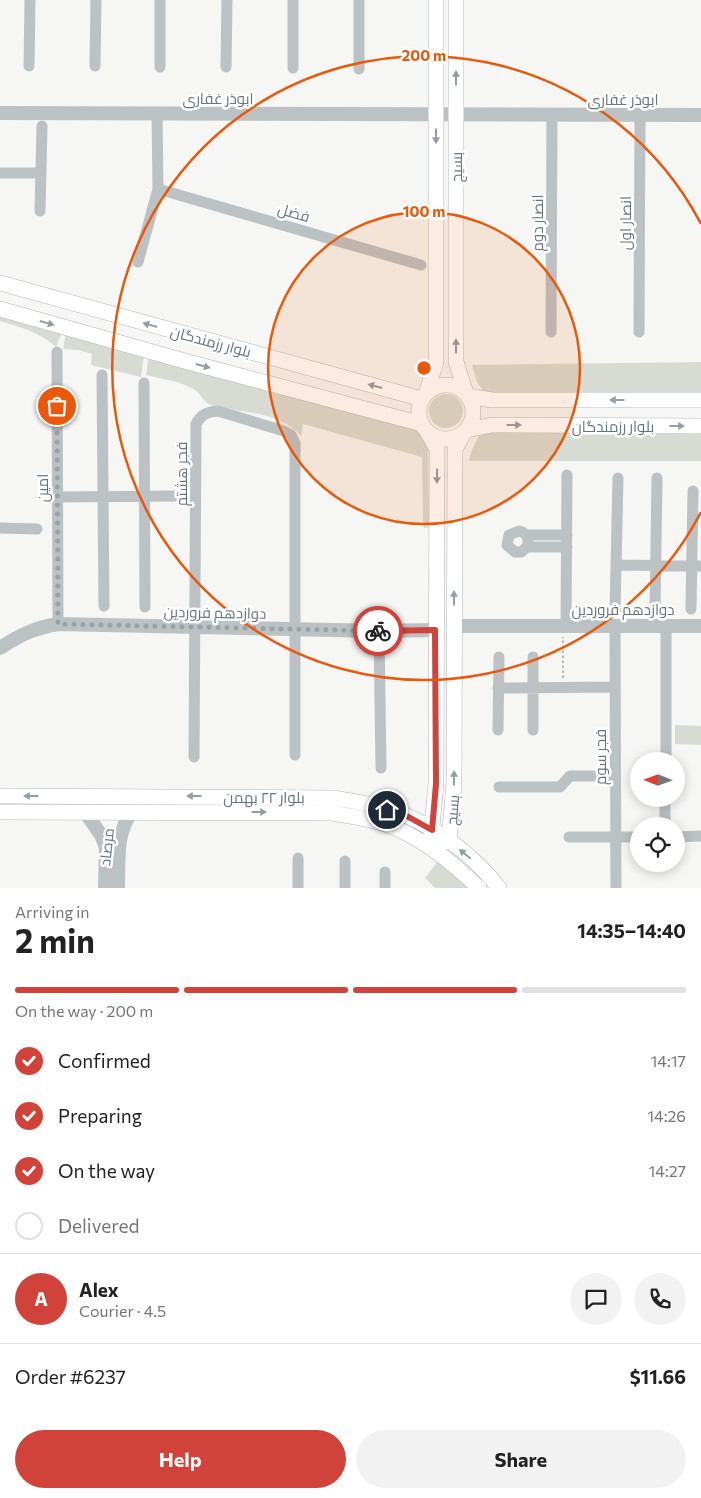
<!DOCTYPE html>
<meta charset="utf-8">
<style>
body{margin:0;font-family:Commissioner,Cairo,sans-serif;background:#f2f2f2;color:#222;height:100vh;display:flex;flex-direction:column;font-size:19px;white-space:nowrap}
*{box-sizing:border-box;margin:0}
p{font-size:16px;color:#767676}
.icon{flex:none;width:28px;height:28px;fill:none;stroke:currentColor;stroke-width:2;stroke-linecap:round;stroke-linejoin:round}
.map{position:relative;height:888px;overflow:hidden}
.panel{display:flex;flex-direction:column;background:#fff;flex:1}
.panel>*{flex:none}
.needle{width:32px;rotate:271deg}
.buttons{position:absolute;left:630px;top:752px;display:grid;gap:10px}
.buttons a{display:grid;place-items:center;width:55px;height:55px;border-radius:50%;background:#fff;box-shadow:0 2px 12px #0003;font-size:25px}
.pin{position:absolute;display:grid;place-items:center;width:42px;height:42px;color:#fff;margin:-21px;border:2px solid #fff;border-radius:50%;box-shadow:0 1px 5px #0007}
.courier{position:absolute;display:grid;place-items:center;width:50px;height:50px;margin:-25px;border:4px solid #d1433a;border-radius:50%;background:#fff;color:#222;box-shadow:0 1px 6px #0007}
.headline em{font-style:normal;font-weight:700}
.headline div{display:flex;flex-direction:column-reverse}
.headline{display:flex;align-items:center;justify-content:space-between;height:85px;padding:0 15px}
h1{font-size:32px;font-weight:700;line-height:38px}
.bar{display:grid;grid-template-columns:repeat(4,1fr);gap:8px 5px;align-content:center;height:60px;padding:0 15px}
.bar i{height:6px;border-radius:4px;background:#e0e0e0}
.bar .selected{background:#d1433a}
.bar p{grid-column:span 4}
.line{display:flex;align-items:center;gap:12px;padding:0 15px;border-top:1px solid #e0e0e0}
.line div{flex:1}
.round{display:grid;place-items:center;flex:none;width:52px;height:52px;border-radius:26px;background:#f2f2f2}
ol{padding:0 15px;list-style:none}
li{display:flex;align-items:center;gap:15px;height:55px}
li p{margin-inline-start:auto}
li .icon{padding:5px;border-radius:50%;background:#d1433a;color:#fff;stroke-width:4}
li:last-child{color:#767676}
li i{width:28px;height:28px;border:2px solid #e0e0e0;border-radius:50%}
.button{display:flex;gap:10px;margin-top:auto;padding:10px 15px}
.button a{flex:1;height:58px;border-radius:30px;background:#d1433a;color:#fff;font-size:20px;font-weight:700;line-height:58px;text-align:center}
.button a+a{background:#f2f2f2;color:#222}
.map>svg:first-child{display:block}
.green{fill:#d7dbd3}
.lines{fill:none;stroke-linecap:round;stroke-linejoin:round}
.secondary-casing{stroke:#b1b7ba;stroke-width:16}
.path{stroke:#b6babc;stroke-width:2;stroke-dasharray:2.5 2.5;stroke-linecap:butt}
.minor{stroke:#bcc1c3;stroke-width:11}
.tertiary{stroke:#bcc1c3;stroke-width:14}
.secondary{stroke:#fff;stroke-width:15}
.oneway{fill:#939fa3}
.done{stroke:#98a3a6;stroke-width:5;stroke-dasharray:0 9}
.route{stroke:#d1433a;stroke-width:6}
.ring{fill:none;stroke:#e8590c;stroke-width:2.5}
.labels{text-anchor:middle;dominant-baseline:central;stroke-width:5;stroke-linejoin:round;paint-order:stroke}
.street-label{font-size:15px;fill:#65767c;stroke:#fff}
.centre{fill:#e8590c;stroke:#fff;stroke-width:2.5}
.ring-label{font-size:15px;text-anchor:middle;font-weight:bold;fill:#e8590c;stroke:#fff;stroke-width:5;stroke-linejoin:round;paint-order:stroke}
</style>
<div class="map">
<svg width="701" height="888" viewBox="0 0 701 888">
<rect width="100%" height="100%" fill="#f6f6f4"/>
<!-- green -->
<path class="green" d="M0,315L62,332L56,347C39,332 21,327 0,321Z
M66,333L144,355L141,377L91,365L92,354L79,350L63,349Z
M149,355L418,430L428,449L429,527L424,528L423,522L422,457L303,424L301,436C278,410 242,414 211,405C204,403 201,394 195,390C181,381 162,379 146,375Z
M701,362V400L488,398L477,382L472,365Z
M429 411a17 17 0 1 1 34 0a17 17 0 1 1-34 0Z
M487,426H701V461H469C472,447 477,437 487,426Z
M675,725L701,726V745L675,744Z
M438,861L455,873L468,888H435L425,878Z"/>
<g class="lines">
<!-- secondary casing -->
<g class="secondary-casing">
<path id="secondary" d="M456,0V362L466,393
M0,283L422,399
M0,309L188,362L422,424
M419 412a27 27 0 1 1 54 0a27 27 0 1 1-54 0Z
M427,391L436,362V0
M468,396L492,400H701
M426,430L437,449L436,784L430,846L449,841L454,784L455,449L465,431
M466,430L492,425L701,426
M0,796L334,798C358,802 383,806 405,815C440,830 476,858 499,888
M0,812L332,813C355,817 379,820 400,830C430,844 455,865 479,888"/>
</g>
<!-- path -->
<path class="path" d="M563,678V637"/>
<!-- minor -->
<path class="minor" d="M29,66L30,0
M95,66L96,0
M160,67V0
M226,67L227,0
M293,68V0
M359,69V0
M0,173H41
M158,189L421,265
M40,211L42,126
M138,262L158,189L157,114
M551,332L552,115
M639,332L640,115
M57,352L58,624
M102,375L104,606
M144,383L145,607
M57,497L180,496
M0,528L37,529
M526,535H567
M527,547C530,539 527,533 519,531L509,535L507,545L515,552H521L527,547H567
M616,565L701,566
M691,609L693,491
M655,611L657,478
M615,612L618,478
M566,626L567,475
M615,626L616,888
M379,631L381,768
M498,688L615,687
M498,730L499,657
M533,730V657
M194,757L196,424C201,415 206,412 218,411L284,431L291,435L295,443V755
M666,761V626
M499,787H560L570,776H615
M665,826V799
M569,837H639
M676,837L701,836
M298,858V888
M345,861V888
M385,872V888"/>
<!-- tertiary -->
<path class="tertiary" d="M0,113L701,115
M454,626H701
M0,648C20,635 34,628 58,624L379,631L435,630
M85,812L101,835L106,847L105,888
M118,888C119,862 115,834 132,812"/>
<!-- secondary -->
<use href="#secondary" class="secondary"/>
</g>
<!-- one-way arrows -->
<defs><path id="oneway-solid" d="M-6-.8H1V-3.2L6.5 0L1 3.2V.8H-6Z" transform="scale(1.25)"/></defs>
<g class="oneway">
<use href="#oneway-solid" transform="translate(456 78) rotate(-90)"/>
<use href="#oneway-solid" transform="translate(436 136) rotate(90)"/>
<use href="#oneway-solid" transform="translate(47 323) rotate(16)"/>
<use href="#oneway-solid" transform="translate(150 325) rotate(-164)"/>
<use href="#oneway-solid" transform="translate(456 346) rotate(-90)"/>
<use href="#oneway-solid" transform="translate(203 366) rotate(15)"/>
<use href="#oneway-solid" transform="translate(375 386) rotate(-165)"/>
<use href="#oneway-solid" transform="translate(617 400) rotate(-180)"/>
<use href="#oneway-solid" transform="translate(514 425)"/>
<use href="#oneway-solid" transform="translate(677 426)"/>
<use href="#oneway-solid" transform="translate(437 476) rotate(91)"/>
<use href="#oneway-solid" transform="translate(454 598) rotate(-90)"/>
<use href="#oneway-solid" transform="translate(454 778) rotate(-89)"/>
<use href="#oneway-solid" transform="translate(31 796) rotate(-180)"/>
<use href="#oneway-solid" transform="translate(194 796) rotate(-180)"/>
<use href="#oneway-solid" transform="translate(259 812)"/>
<use href="#oneway-solid" transform="translate(465 854) rotate(-141)"/>
</g>
<g class="lines">
<!-- done -->
<path class="done" d="M57,406L58,624L378,631"/>
<!-- route -->
<path class="route" d="M378,631L435,630L436,784L432,830L405,815L387,810"/>
</g>
<!-- distance rings -->
<circle cx="424" cy="368" r="156" fill="#e8590c" fill-opacity=".12"/>
<g class="ring">
<circle cx="424" cy="368" r="156"/>
<path d="M701 512A312 312 0 1 1 701 224"/>
</g>
<g class="labels">
<!-- street labels -->
<g class="street-label">
<text x="218" y="98">ابوذر غفاری</text>
<text x="623" y="99">ابوذر غفاری</text>
<text transform="translate(456 167) rotate(-90)">بسیج</text>
<text transform="translate(294 212) rotate(16)">فضل</text>
<text transform="translate(537 223) rotate(-90)">انصار دوم</text>
<text transform="translate(625 223) rotate(-90)">انصار اول</text>
<text transform="translate(211 341) rotate(15)">بلوار رزمندگان</text>
<text x="613" y="426">بلوار رزمندگان</text>
<text transform="translate(181 474) rotate(-90)">فجر هشتم</text>
<text transform="translate(42 488) rotate(-90)">امین</text>
<text x="623" y="609">دوازدهم فروردین</text>
<text transform="translate(215 612) rotate(1)">دوازدهم فروردین</text>
<text transform="translate(600 757) rotate(-90)">فجر سوم</text>
<text x="264" y="797">بلوار ۲۲ بهمن</text>
<text transform="translate(452 810) rotate(-85)">بسیج</text>
<text transform="translate(106 847) rotate(-84)">مرصاد</text>
</g>
</g>
<circle cx="424" cy="368" r="8" class="centre"/>
<g class="ring-label">
<text x="424" y="61">200 m</text>
<text x="424" y="217">100 m</text>
</g>
</svg>
<div class="buttons">
<a><svg class="needle" viewBox="-14 -14 28 28"><path d="M0-13l5 13h-10z" fill="#e53935"/><path d="M0 13l5-13h-10z" fill="#767676"/></svg></a>
<a><svg class="icon" aria-label="locate" viewBox="0 0 24 24"><circle cx="12" cy="12" r="6"/><path d="M12 2v4M12 18v4M2 12h4M18 12h4"/></svg></a>
</div>
<div class="pin" style="left:57px;top:406px;background:#ea580c"><svg class="icon" aria-label="bag" viewBox="0 0 24 24"><path d="M5 8h14l-1 12H6zM9 8a3 3 0 0 1 6 0"/></svg></div>
<div class="pin" style="left:387px;top:810px;background:#1f2937"><svg class="icon" aria-label="home" viewBox="0 0 24 24"><path d="M3 11l9-7 9 7M6 9v11h12V9"/></svg></div>
<div class="courier" style="left:378px;top:631px"><svg class="icon" aria-label="bike" viewBox="0 0 24 24"><circle cx="6" cy="16" r="4"/><circle cx="18" cy="16" r="4"/><path d="M6 16l4-8h5l3 8M10 8l3 8H6M13 5h3"/></svg></div>
</div>
<section class="panel">
<div class="headline"><div><h1>2 min</h1><p>Arriving in</p></div><em>14:35–14:40</em></div>
<div class="bar"><i class="selected"></i><i class="selected"></i><i class="selected"></i><i></i><p>On the way · 200 m</p></div>
<ol>
<li><svg class="icon" aria-label="check" viewBox="0 0 24 24"><path d="M5 12l5 5 9-10"/></svg>Confirmed<p>14:17</p></li>
<li><svg class="icon" aria-label="check" viewBox="0 0 24 24"><path d="M5 12l5 5 9-10"/></svg>Preparing<p>14:26</p></li>
<li><svg class="icon" aria-label="check" viewBox="0 0 24 24"><path d="M5 12l5 5 9-10"/></svg>On the way<p>14:27</p></li>
<li><i></i>Delivered</li>
</ol>
<div class="line" style="height:90px"><b class="round" style="background:#d1433a;color:#fff">A</b><div><b>Alex</b><p>Courier · 4.5</p></div><a class="round"><svg class="icon" aria-label="chat" viewBox="0 0 24 24"><path d="M4 5h16v11H9l-5 4z"/></svg></a><a class="round"><svg class="icon" aria-label="phone" viewBox="0 0 24 24"><path d="M5 4h4l2 5-3 2q2 4 5 5l2-3 5 2v4C11 20 4 13 5 4z"/></svg></a></div>
<div class="line" style="height:65px"><div>Order #6237</div><b>$11.66</b></div>
<div class="button"><a>Help</a><a>Share</a></div>
</section>
